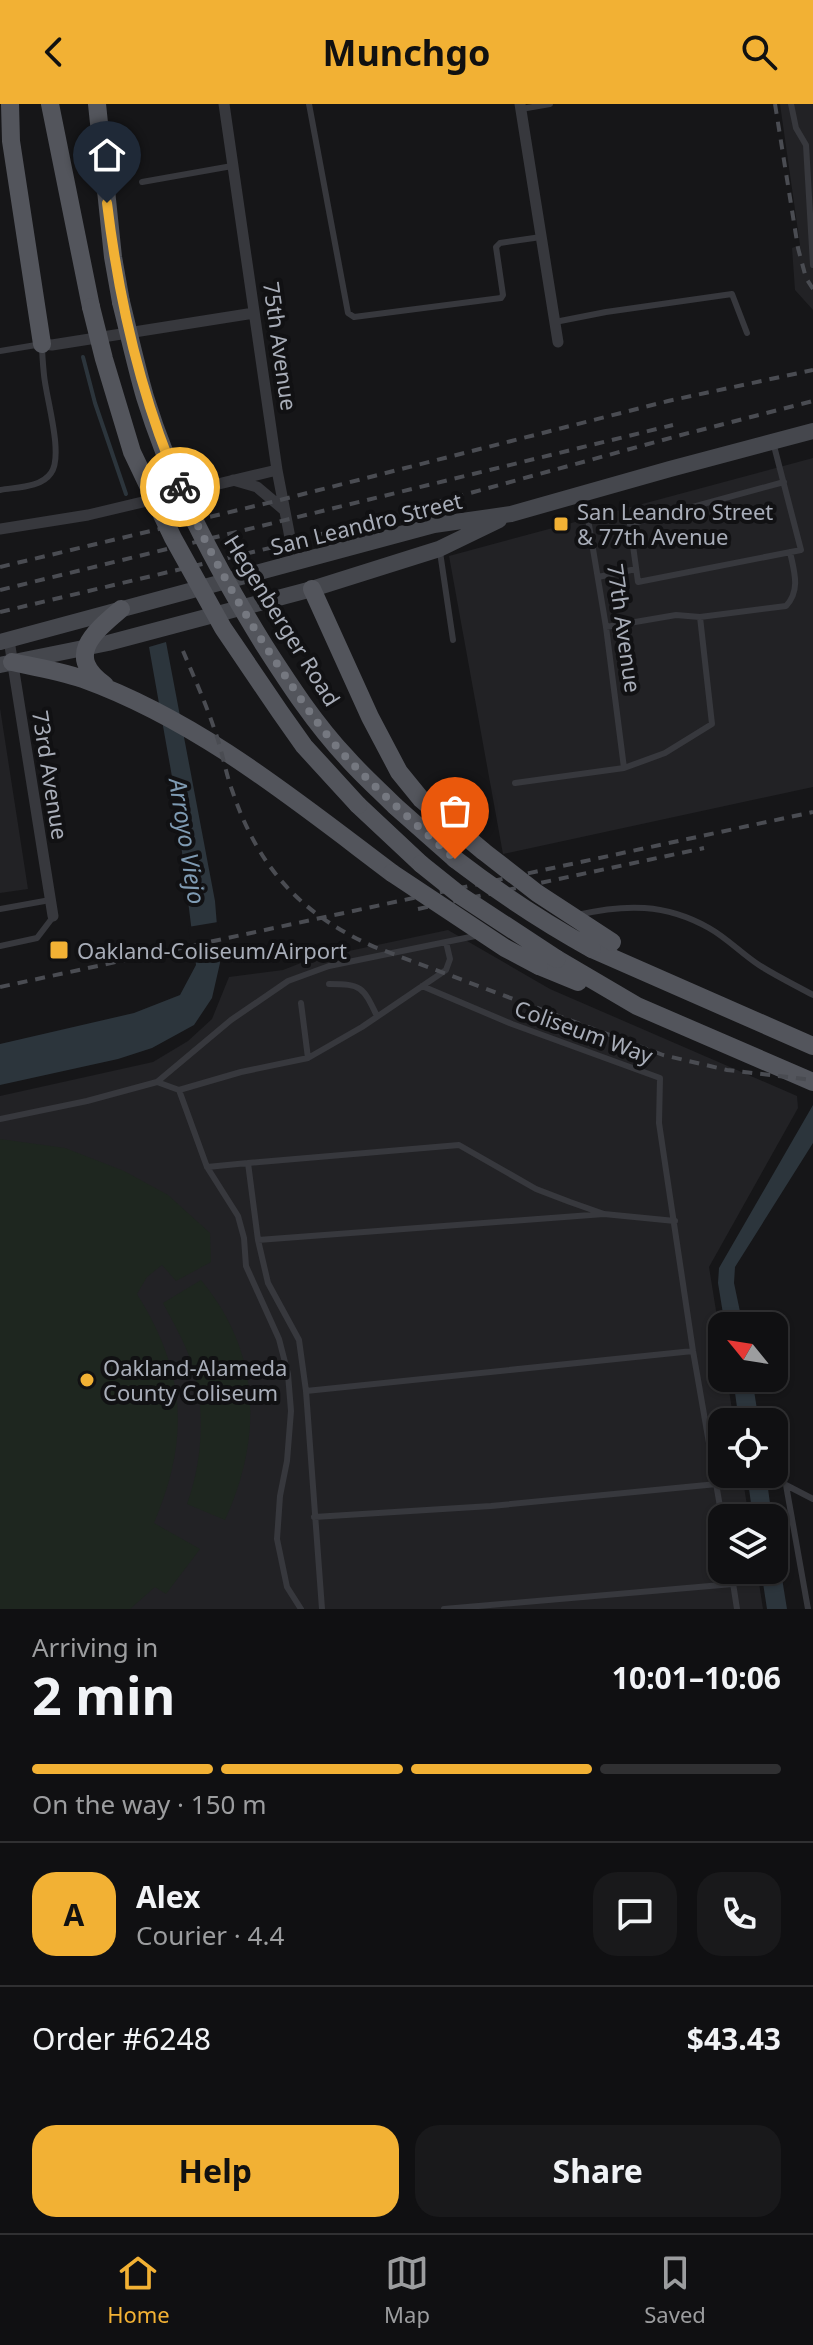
<!DOCTYPE html>
<meta charset="utf-8">
<style>
body{margin:0;font-family:"Noto Sans",sans-serif;background:#19191b;color:#f1f3f6;height:100vh;display:flex;flex-direction:column;font-size:30px;white-space:nowrap}
*{box-sizing:border-box;margin:0}
p{font-size:26px;color:#9c9d9f}
.icon{flex:none;width:44px;height:44px;fill:none;stroke:currentColor;stroke-width:2;stroke-linecap:round;stroke-linejoin:round}
.map{position:relative;height:1505px;overflow:hidden}
.panel{display:flex;flex-direction:column;background:#101012;flex:1}
.panel>*{flex:none}
.needle{width:52px;rotate:300deg}
.controls{position:absolute;left:708px;top:1208px;display:grid;gap:16px}
.controls a{display:grid;place-items:center;width:80px;height:80px;border-radius:16px;background:#101012;box-shadow:0 2px 6px #0004,0 0 0 2px #303032;font-size:40px}
.pin{position:absolute;display:grid;place-items:center;width:68px;height:68px;color:#fff;margin:-82px -34px;border-radius:50% 50% 50% 0;rotate:-45deg;box-shadow:0 0 8px #0007}
.pin .icon{rotate:45deg}
.courier{position:absolute;display:grid;place-items:center;width:80px;height:80px;margin:-40px;border:6px solid #f2b134;border-radius:50%;background:#fff;color:#222;box-shadow:0 2px 10px #0007}
.head em{font-style:normal;font-weight:700}
.head div{display:flex;flex-direction:column-reverse}
.head{display:flex;align-items:center;justify-content:space-between;height:136px;padding:0 32px}
h1{font-size:52px;font-weight:700;line-height:60px}
.bar{display:grid;grid-template-columns:repeat(4,1fr);gap:12px 8px;align-content:center;height:96px;padding:0 32px}
.bar i{height:10px;border-radius:6px;background:#303032}
.bar .on{background:#f2b134}
.bar p{grid-column:span 4}
.line{display:flex;align-items:center;gap:20px;padding:0 32px;border-top:2px solid #303032}
.line div{flex:1}
.round{display:grid;place-items:center;flex:none;width:84px;height:84px;border-radius:24px;background:#19191b}
.cta{display:flex;gap:16px;margin-top:auto;padding:16px 32px}
.cta a{flex:1;height:92px;border-radius:24px;background:#f2b134;color:#111;font-size:32px;font-weight:700;line-height:92px;text-align:center}
.cta a+a{background:#19191b;color:#f1f3f6}
header{display:flex;justify-content:space-between;align-items:center;height:104px;padding:0 32px;background:#f2b134;color:#111;font-size:36px;font-weight:700}
.dock{display:flex;justify-content:space-around;align-items:center;height:112px;border-top:2px solid #303032;background:#101012;font-size:22px;color:#9c9d9f}
.dock a{display:grid;justify-items:center;gap:4px}
.dock .on{color:#f2b134}
.map>svg:first-child{display:block}
.built{fill:#222225}
.green{fill:#1e261f}
.water{fill:#2c353c}
.pier{fill:#161618}
.lines{fill:none;stroke-linecap:round;stroke-linejoin:round}
.stream{stroke:#2c353c;stroke-width:4}
.lane{stroke:#37383d;stroke-width:6}
.street{stroke:#37383d;stroke-width:11}
.secondary{stroke:#45474d;stroke-width:16}
.primary{stroke:#53555c;stroke-width:18}
.rail{stroke:#4a4c52;stroke-width:4;stroke-dasharray:10 8;stroke-linecap:butt}
.primary-bridge{stroke:#53555c;stroke-width:18}
.done{stroke:#757880;stroke-width:8;stroke-dasharray:0 14.4}
.route{stroke:#f2b134;stroke-width:10}
.poi-dot{fill:#f2b134;stroke:#111113;stroke-width:3}
.labels{text-anchor:middle;dominant-baseline:central;stroke-width:8;stroke-linejoin:round;paint-order:stroke}
.street-label{font-size:22px;fill:#a8adb8;stroke:#111113}
.poi-label{font-size:22px;fill:#a8adb8;stroke:#111113;text-anchor:start}
.water-label{font-size:24px;font-style:italic;fill:#7f9bb3;stroke:#111113}
</style>
<header><svg class="icon" aria-label="back" viewBox="0 0 24 24"><path d="M15 5l-7 7 7 7"/></svg>Munchgo<svg class="icon" aria-label="search" viewBox="0 0 24 24"><circle cx="10" cy="10" r="6"/><path d="M15 15l6 6"/></svg></header>
<div class="map">
<svg width="813" height="1505" viewBox="0 0 813 1505">
<rect width="100%" height="100%" fill="#161618"/>
<!-- built -->
<path class="built" d="M780,0H813V206L795,186L792,144L800,141Z
M813,354V683L503,750L449,452Z
M0,604L28,785L0,789Z
M448,826L550,885L797,992L798,1004L709,1163L722,1244V1274H727L734,1318H722V1370H742L749,1414H722V1466H757L763,1505H0V992L153,958L188,937L212,915L229,873L283,866L311,855Z"/>
<!-- green -->
<path class="green" d="M0,1035L65,1044L124,1067L168,1091L210,1129L211,1158L176,1177L162,1161L147,1173L137,1190C186,1268 190,1334 154,1419L200,1445L166,1490L155,1483L130,1505H0Z
M201,1176C261,1248 263,1333 225,1416L187,1400C203,1357 206,1301 191,1257C184,1237 173,1218 163,1199Z"/>
<!-- water -->
<path class="water" d="M166,538L215,797L220,859L212,894L194,921L152,944L118,955L0,981V940L134,909L180,891L196,861L174,684L149,543Z
M813,1001V1039L735,1163L734,1179L743,1222H725L718,1179L719,1164Z
M733,1274H752L759,1318H739Z
M747,1370H766L772,1414H753Z
M774,1425L787,1505H767L761,1466H774Z"/>
<!-- pier -->
<path class="pier" d="M218,818L224,854L194,859L188,823Z"/>
<g class="lines">
<!-- stream -->
<path class="stream" d="M83,253L95,299L126,390"/>
<!-- lane -->
<path class="lane" d="M309,0L348,209L354,213L501,194L503,191L496,143L500,139L541,133
M791,0L796,24L806,41L813,161
M521,5L550,0
M142,78L232,62
M555,218L606,208L732,190L747,229
M0,247L42,240C42,251 43,261 44,271C46,294 64,351 51,369C41,384 16,383 0,386
M773,338L801,446L638,478L630,420L784,378
M584,391L606,523L624,664
M440,448L453,536
M598,473L636,465
M700,513L786,502C801,486 794,467 790,448
M515,679L624,664L665,649L712,620L700,513L676,511L606,523
M0,805L50,796
M577,811C625,800 665,799 709,824C727,834 742,850 759,861C776,872 795,881 813,891
M0,842L37,834L53,813
M329,880C362,880 363,883 377,912
M422,882L512,920L660,974L659,1019L693,1247L722,1414
M301,899L308,954
M157,978L231,916L288,877L329,862L480,831
M179,986L241,968L308,954L362,923L446,866L450,855L446,838
M0,1015L87,997L157,978L179,986L207,1063L238,1112L244,1134L246,1162L279,1235L288,1270L291,1307L287,1357L280,1392L277,1435L287,1483L301,1505
M207,1063L248,1059
M258,1136L248,1059L459,1041L536,1085L570,1098L604,1110L675,1117
M306,1287L693,1247
M314,1413L491,1402L717,1380
M731,1466L737,1505
M322,1505L306,1287L299,1236L268,1179L258,1136L604,1110
M444,1505L733,1480
M808,1505L786,1381L813,1395"/>
<!-- street -->
<path class="street" d="M224,0L277,366L292,444L299,458
M520,0L558,238
M42,240L52,241L254,209
M233,376L257,383L283,405
M0,425L88,411L277,366
M9,536L53,812"/>
<!-- secondary -->
<path class="secondary" d="M0,538L434,421L511,410L670,365L813,327
M0,561L108,539L312,485L439,445L499,416"/>
<!-- primary -->
<path class="primary" d="M10,0L11,37L42,240
M50,0L91,203
M97,0L113,153L121,198
M312,485L370,613L399,668L421,695L483,747
M12,558C36,563 60,567 83,575C199,617 295,696 392,769
M105,581C64,552 94,528 121,505
M358,701L421,760
M395,702L455,755
M592,845L813,942
M557,855L637,902L813,978
M539,862L578,878"/>
<!-- rail -->
<path class="rail" d="M775,0L798,144L806,174L813,185
M0,463L276,397L668,297L813,266
M0,486L673,321
M0,508L274,443L681,331L813,297
M183,547C194,573 206,600 215,627C222,646 225,667 232,686C258,764 302,812 377,844L663,951L727,966L813,976
M418,805L704,744
M0,883L813,708"/>
<!-- primary-bridge -->
<path class="primary-bridge" d="M121,198C129,230 136,262 145,293C172,381 216,463 264,541C289,580 315,620 347,654C362,671 379,686 395,702
M91,203L104,255L132,348L173,434L223,524L280,608L304,642L358,701
M483,747L537,789L612,838
M455,755C498,788 543,818 592,845
M421,760L461,792L557,855
M392,769L505,844L539,862"/>
</g>
<g class="lines">
<!-- done -->
<path class="done" d="M180,383C210,451 246,515 288,576C306,603 325,631 347,654C381,690 418,722 455,755"/>
<!-- route -->
<path class="route" d="M107,99C119,198 140,292 180,383"/>
</g>
<!-- markers -->
<g class="poi-dot">
<rect x="553" y="412" width="16" height="16" rx="4"/>
<rect x="49" y="836" width="20" height="20" rx="4"/>
<circle cx="87" cy="1276" r="8"/>
</g>
<g class="labels">
<!-- street labels -->
<g class="street-label">
<text transform="translate(281 242) rotate(82)">75th Avenue</text>
<text transform="translate(366 419) rotate(-14)">San Leandro Street</text>
<text transform="translate(283 516) rotate(58)">Hegenberger Road</text>
<text transform="translate(625 524) rotate(82)">77th Avenue</text>
<text transform="translate(51 671) rotate(81)">73rd Avenue</text>
<text transform="translate(584 927) rotate(20)">Coliseum Way</text>
</g>
<!-- poi labels -->
<g class="poi-label">
<text x="577" y="407">San Leandro Street<tspan x="577" dy="25">&amp; 77th Avenue</tspan></text>
<text x="77" y="846">Oakland-Coliseum/Airport</text>
<text x="103" y="1263">Oakland-Alameda<tspan x="103" dy="25">County Coliseum</tspan></text>
</g>
<!-- water labels -->
<g class="water-label">
<text transform="translate(188 737) rotate(81)">Arroyo Viejo</text>
</g>
</g>
</svg>
<div class="controls">
<a><svg class="needle" viewBox="-14 -14 28 28"><path d="M0-13l5 13h-10z" fill="#e53935"/><path d="M0 13l5-13h-10z" fill="#9c9d9f"/></svg></a>
<a><svg class="icon" aria-label="locate" viewBox="0 0 24 24"><circle cx="12" cy="12" r="6"/><path d="M12 2v4M12 18v4M2 12h4M18 12h4"/></svg></a>
<a><svg class="icon" aria-label="layers" viewBox="0 0 24 24"><path d="M12 4l9 5-9 5-9-5zM3 14l9 5 9-5"/></svg></a>
</div>
<div class="pin" style="left:455px;top:755px;background:#ea580c"><svg class="icon" aria-label="bag" viewBox="0 0 24 24"><path d="M5 8h14l-1 12H6zM9 8a3 3 0 0 1 6 0"/></svg></div>
<div class="pin" style="left:107px;top:99px;background:#1f2937"><svg class="icon" aria-label="home" viewBox="0 0 24 24"><path d="M3 11l9-7 9 7M6 9v11h12V9"/></svg></div>
<div class="courier" style="left:180px;top:383px"><svg class="icon" aria-label="bike" viewBox="0 0 24 24"><circle cx="6" cy="16" r="4"/><circle cx="18" cy="16" r="4"/><path d="M6 16l4-8h5l3 8M10 8l3 8H6M13 5h3"/></svg></div>
</div>
<section class="panel">
<div class="head"><div><h1>2 min</h1><p>Arriving in</p></div><em>10:01–10:06</em></div>
<div class="bar"><i class="on"></i><i class="on"></i><i class="on"></i><i></i><p>On the way · 150 m</p></div>
<div class="line" style="height:144px"><b class="round" style="background:#f2b134;color:#111">A</b><div><b>Alex</b><p>Courier · 4.4</p></div><a class="round"><svg class="icon" aria-label="chat" viewBox="0 0 24 24"><path d="M4 5h16v11H9l-5 4z"/></svg></a><a class="round"><svg class="icon" aria-label="phone" viewBox="0 0 24 24"><path d="M5 4h4l2 5-3 2q2 4 5 5l2-3 5 2v4C11 20 4 13 5 4z"/></svg></a></div>
<div class="line" style="height:104px"><div>Order #6248</div><b>$43.43</b></div>
<div class="cta"><a>Help</a><a>Share</a></div>
</section>
<nav class="dock">
<a class="on"><svg class="icon" aria-label="home" viewBox="0 0 24 24"><path d="M3 11l9-7 9 7M6 9v11h12V9"/></svg>Home</a>
<a><svg class="icon" aria-label="map" viewBox="0 0 24 24"><path d="M3 6l6-2 6 2 6-2v14l-6 2-6-2-6 2zM9 4v14M15 6v14"/></svg>Map</a>
<a><svg class="icon" aria-label="saved" viewBox="0 0 24 24"><path d="M7 4h10v16l-5-4-5 4z"/></svg>Saved</a>
</nav>
